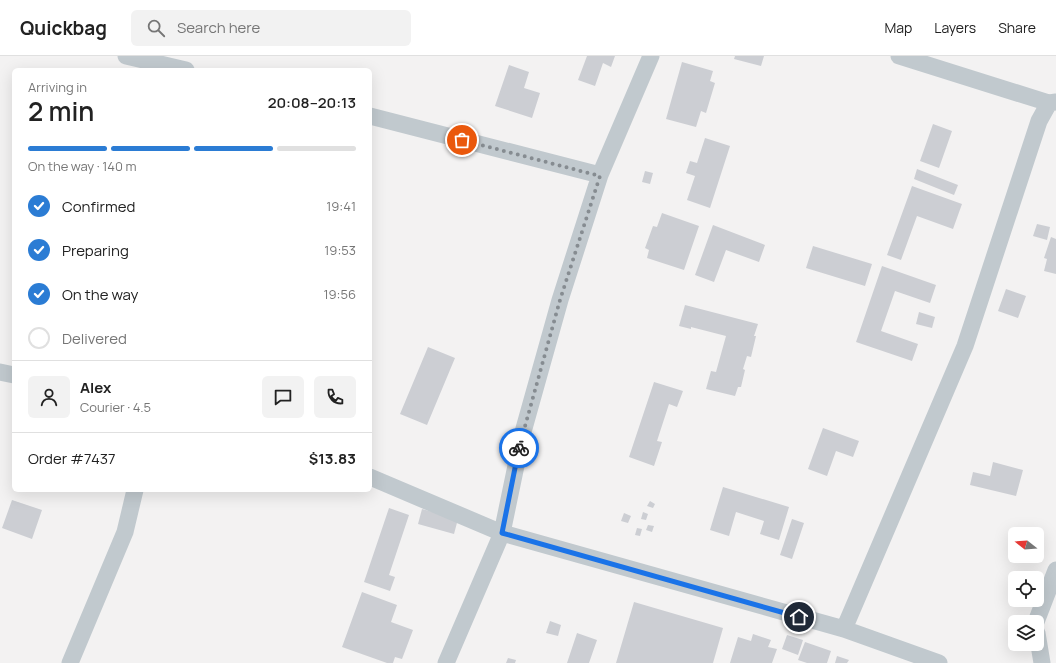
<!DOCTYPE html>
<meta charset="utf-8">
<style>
body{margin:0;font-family:Manrope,sans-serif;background:#f2f2f2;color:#222;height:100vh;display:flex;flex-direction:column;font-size:15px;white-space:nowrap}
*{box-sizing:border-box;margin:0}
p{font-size:13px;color:#767676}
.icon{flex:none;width:22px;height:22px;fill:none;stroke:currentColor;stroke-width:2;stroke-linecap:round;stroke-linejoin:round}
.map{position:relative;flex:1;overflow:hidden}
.drawer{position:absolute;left:12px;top:12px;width:360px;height:424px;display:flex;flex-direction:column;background:#fff;border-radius:6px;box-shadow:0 4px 16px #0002}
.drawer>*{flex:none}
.needle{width:26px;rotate:287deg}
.controls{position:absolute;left:1008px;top:471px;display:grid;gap:8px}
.controls a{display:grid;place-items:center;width:36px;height:36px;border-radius:6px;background:#fff;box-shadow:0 4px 16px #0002;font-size:20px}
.pin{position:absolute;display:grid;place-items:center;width:34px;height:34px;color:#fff;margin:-17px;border:2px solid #fff;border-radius:50%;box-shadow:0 1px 4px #0007}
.courier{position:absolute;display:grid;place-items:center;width:40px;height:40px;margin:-20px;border:3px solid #1a73e8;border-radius:50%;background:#fff;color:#222;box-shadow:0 1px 5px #0007}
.headline em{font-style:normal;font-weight:600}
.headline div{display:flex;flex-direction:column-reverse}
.headline{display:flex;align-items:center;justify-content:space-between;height:68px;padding:0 16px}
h1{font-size:26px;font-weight:600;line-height:30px}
.bar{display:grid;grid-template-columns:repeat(4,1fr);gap:6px 4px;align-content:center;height:48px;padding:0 16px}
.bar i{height:5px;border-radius:3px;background:#e0e0e0}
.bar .on{background:#2b7cd4}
.bar p{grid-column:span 4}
.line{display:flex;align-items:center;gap:10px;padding:0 16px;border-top:1px solid #e0e0e0}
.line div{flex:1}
.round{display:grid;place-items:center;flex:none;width:42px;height:42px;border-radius:6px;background:#f2f2f2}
ol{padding:0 16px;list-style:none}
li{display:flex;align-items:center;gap:12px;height:44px}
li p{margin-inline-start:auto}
li .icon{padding:4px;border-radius:50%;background:#2b7cd4;color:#fff;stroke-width:4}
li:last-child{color:#767676}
li i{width:22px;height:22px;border:2px solid #e0e0e0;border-radius:50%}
header{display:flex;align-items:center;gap:24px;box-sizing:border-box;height:56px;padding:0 20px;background:#fff;border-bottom:1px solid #e0e0e0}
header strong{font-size:19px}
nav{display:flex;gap:22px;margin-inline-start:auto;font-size:14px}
.search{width:280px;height:36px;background:#f2f2f2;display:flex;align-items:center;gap:10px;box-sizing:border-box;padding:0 14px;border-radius:6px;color:#767676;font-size:15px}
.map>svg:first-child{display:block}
.building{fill:#ccced3}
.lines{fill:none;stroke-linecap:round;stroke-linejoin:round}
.street{stroke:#c1c9ce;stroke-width:17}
.done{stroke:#868c91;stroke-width:4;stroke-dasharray:0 7.2}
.route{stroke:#1a73e8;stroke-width:5}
</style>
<header>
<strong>Quickbag</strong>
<div class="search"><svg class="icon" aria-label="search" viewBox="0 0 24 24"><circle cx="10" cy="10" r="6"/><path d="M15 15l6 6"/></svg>Search here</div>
<nav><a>Map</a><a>Layers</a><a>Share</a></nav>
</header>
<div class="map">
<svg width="1056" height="607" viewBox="0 0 1056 607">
<rect width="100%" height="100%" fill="#f3f2f2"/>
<!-- building -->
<path class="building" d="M587,0H615L611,11L603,7L595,30L578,24Z
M735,0H764L761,10L734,3Z
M682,6L713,15L710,25L715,27L706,57L701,55L696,71L666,63Z
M509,9L529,16L524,32L540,37L532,62L495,50Z
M933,68L952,75L939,112L920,105Z
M705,82L730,90L710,152L687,144L695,120L686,117L690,105L697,107Z
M917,113L958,129L954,139L914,123Z
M645,115L653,117L650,128L642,126Z
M912,130L962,148L953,173L917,160L901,204L887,199Z
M662,157L699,170L684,214L647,202L649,194L645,192L653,170L657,171Z
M1037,168L1050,171L1047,184L1033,180Z
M713,169L765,189L759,206L726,194L714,226L695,219Z
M1051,181L1056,183V218L1044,215L1047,203L1044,202Z
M813,190L872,208L865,230L806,212Z
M882,210L936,229L930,247L895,235L881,275L918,288L912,305L856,286Z
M1006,233L1026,240L1018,262L998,255Z
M685,249L758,268L754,280H756L751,301L747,300L743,313L745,314L741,331H738L735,340L706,333L711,315L716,316L726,280L691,271V273L679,270Z
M919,256L935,261L932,272L916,268Z
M428,291L455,302L427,369L400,358Z
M654,326L683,335L677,351L669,348L657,385L662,386L654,410L629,401Z
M823,372L859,385L853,401L836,395L827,420L808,413Z
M993,406L1023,414L1016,440L970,429L973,416L990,420Z
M723,431L789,451L779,484L760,478L764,465L736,456L729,480L710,474Z
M12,444L42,454L32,483L2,472Z
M650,445L655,448L653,452L647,450Z
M389,452L409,459L389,519L395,521L390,535L364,526Z
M422,453L458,463L454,478L418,468Z
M643,456L648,458L646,464L641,463Z
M624,457L631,460L628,467L621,465Z
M792,463L804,467L792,503L780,499Z
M648,469L654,470L652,476L646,474Z
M637,472L642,473L640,480L635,479Z
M362,536L397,549L391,566L413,574L402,603L395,601L393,607H387L342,591Z
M634,546L723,572L713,607H616Z
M550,565L561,569L558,580L546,577Z
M577,577L597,584L589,607H567Z
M753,578L771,584L768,591L777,593L772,607H730L738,581L751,585Z
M787,579L803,584L798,599L782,593Z
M805,586L831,595L827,607H807L798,604Z
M837,600L849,604L847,607H835Z
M508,602L516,604L515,607H506Z"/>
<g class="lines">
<!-- street -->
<path class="street" d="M126,0L186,14
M899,0L1049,47L1056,46
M370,60L600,119
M0,316L14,319
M370,421L502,477L844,573L939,607
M1036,566L1056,514
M844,573L965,290L1039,65L1049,47
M1037,577L1042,607
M70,607L125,476L135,434
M446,607L502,477L523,376L560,244L600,119L651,0"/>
</g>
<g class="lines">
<!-- done -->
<path class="done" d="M462,84L600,120L560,244L519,392"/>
<!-- route -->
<path class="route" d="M519,392L502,477L799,561"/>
</g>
</svg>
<div class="controls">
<a><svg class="needle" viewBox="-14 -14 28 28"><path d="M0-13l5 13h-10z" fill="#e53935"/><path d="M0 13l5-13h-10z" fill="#767676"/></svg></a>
<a><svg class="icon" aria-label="locate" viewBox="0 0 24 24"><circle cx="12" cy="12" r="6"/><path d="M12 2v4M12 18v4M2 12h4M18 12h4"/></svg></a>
<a><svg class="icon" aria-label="layers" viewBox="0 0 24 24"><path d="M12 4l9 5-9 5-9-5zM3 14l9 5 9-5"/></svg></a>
</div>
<div class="pin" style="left:462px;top:84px;background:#ea580c"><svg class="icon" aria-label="bag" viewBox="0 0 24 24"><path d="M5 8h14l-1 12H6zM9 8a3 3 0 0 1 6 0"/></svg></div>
<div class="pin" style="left:799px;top:561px;background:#1f2937"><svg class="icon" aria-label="home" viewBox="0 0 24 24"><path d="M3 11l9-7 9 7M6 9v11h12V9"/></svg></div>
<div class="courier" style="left:519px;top:392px"><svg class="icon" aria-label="bike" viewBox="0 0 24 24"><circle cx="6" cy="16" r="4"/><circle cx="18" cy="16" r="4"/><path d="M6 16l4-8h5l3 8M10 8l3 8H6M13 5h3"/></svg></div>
<section class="drawer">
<div class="headline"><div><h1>2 min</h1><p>Arriving in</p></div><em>20:08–20:13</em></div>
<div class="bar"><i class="on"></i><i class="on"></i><i class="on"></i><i></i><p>On the way · 140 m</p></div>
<ol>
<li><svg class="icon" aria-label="check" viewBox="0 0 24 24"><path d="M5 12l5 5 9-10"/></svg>Confirmed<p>19:41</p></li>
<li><svg class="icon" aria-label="check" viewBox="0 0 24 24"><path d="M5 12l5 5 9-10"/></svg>Preparing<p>19:53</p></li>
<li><svg class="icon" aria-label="check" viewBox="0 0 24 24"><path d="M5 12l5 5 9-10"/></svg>On the way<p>19:56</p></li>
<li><i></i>Delivered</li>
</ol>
<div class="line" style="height:72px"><a class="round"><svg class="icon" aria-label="person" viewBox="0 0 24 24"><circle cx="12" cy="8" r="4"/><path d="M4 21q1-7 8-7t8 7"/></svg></a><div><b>Alex</b><p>Courier · 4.5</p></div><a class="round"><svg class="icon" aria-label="chat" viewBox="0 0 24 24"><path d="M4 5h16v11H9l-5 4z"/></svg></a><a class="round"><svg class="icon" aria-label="phone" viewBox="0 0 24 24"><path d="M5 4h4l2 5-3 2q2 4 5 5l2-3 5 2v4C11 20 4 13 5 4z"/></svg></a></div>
<div class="line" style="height:52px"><div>Order #7437</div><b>$13.83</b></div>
</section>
</div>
